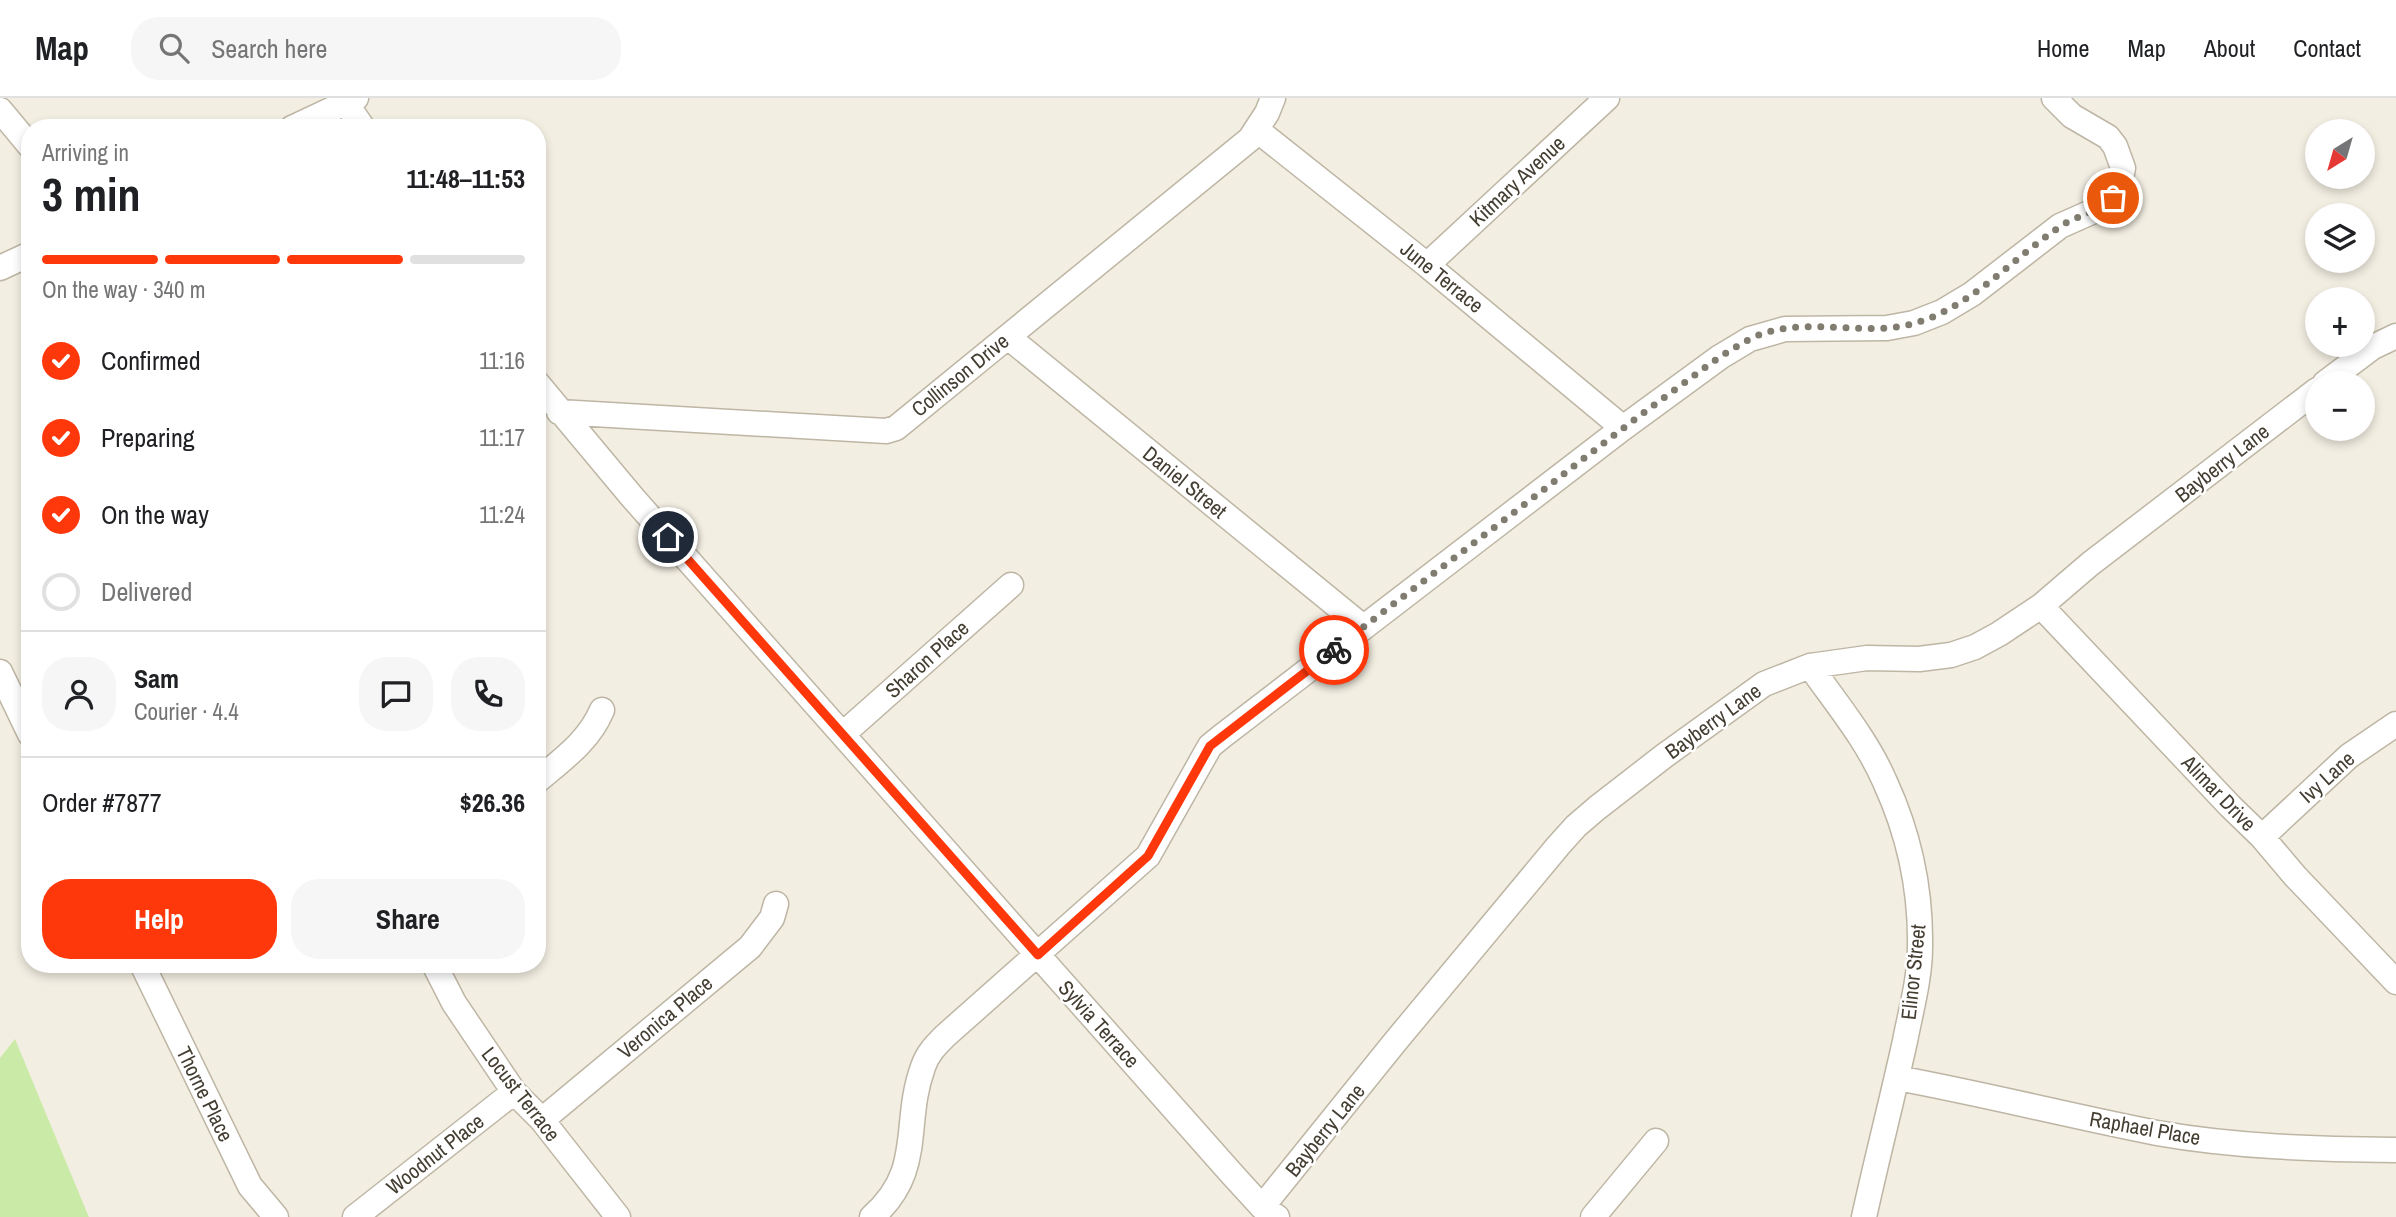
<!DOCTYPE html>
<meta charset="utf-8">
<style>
body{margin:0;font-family:"Archivo Narrow",sans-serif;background:#f6f6f6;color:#202124;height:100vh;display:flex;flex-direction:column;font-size:26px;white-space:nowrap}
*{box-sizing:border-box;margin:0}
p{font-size:23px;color:#757577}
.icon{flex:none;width:38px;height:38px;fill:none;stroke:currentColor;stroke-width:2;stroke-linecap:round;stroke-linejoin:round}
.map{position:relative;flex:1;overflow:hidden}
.panel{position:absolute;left:21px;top:21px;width:525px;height:854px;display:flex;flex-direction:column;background:#fff;border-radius:28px;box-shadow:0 4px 10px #0003}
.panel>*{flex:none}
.needle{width:46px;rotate:217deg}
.tools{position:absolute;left:2305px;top:21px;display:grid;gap:14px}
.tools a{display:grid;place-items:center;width:70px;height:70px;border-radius:50%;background:#fff;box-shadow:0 4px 10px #0003;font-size:35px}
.pin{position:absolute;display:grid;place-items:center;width:60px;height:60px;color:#fff;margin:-30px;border:4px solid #fff;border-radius:50%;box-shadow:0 2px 7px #0007}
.courier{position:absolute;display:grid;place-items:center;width:70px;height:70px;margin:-35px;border:5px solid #ff380c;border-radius:50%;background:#fff;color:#222;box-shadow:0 2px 9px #0007}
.head em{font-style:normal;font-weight:800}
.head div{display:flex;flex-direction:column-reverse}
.head{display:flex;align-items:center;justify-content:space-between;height:119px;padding:0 21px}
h1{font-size:46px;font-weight:800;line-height:52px}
.bar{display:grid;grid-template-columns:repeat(4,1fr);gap:10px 7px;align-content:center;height:84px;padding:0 21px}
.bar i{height:9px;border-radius:5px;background:#e0e0e0}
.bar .on{background:#ff380c}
.bar p{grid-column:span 4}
.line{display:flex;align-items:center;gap:18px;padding:0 21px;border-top:2px solid #e0e0e0}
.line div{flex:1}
.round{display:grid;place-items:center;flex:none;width:74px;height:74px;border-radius:28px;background:#f6f6f6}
ol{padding:0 21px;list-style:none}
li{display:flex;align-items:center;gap:21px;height:77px}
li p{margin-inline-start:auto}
li .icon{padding:7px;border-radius:50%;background:#ff380c;color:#fff;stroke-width:4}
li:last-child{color:#757577}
li i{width:38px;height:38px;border:4px solid #e0e0e0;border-radius:50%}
.button{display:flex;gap:14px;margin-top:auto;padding:14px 21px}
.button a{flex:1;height:80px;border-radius:28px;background:#ff380c;color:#fff;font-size:28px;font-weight:800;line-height:80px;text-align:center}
.button a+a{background:#f6f6f6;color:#202124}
header{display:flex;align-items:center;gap:42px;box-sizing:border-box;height:98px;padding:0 35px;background:#fff;border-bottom:2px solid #e0e0e0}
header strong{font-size:33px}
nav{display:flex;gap:38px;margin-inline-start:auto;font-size:24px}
.search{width:490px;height:63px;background:#f6f6f6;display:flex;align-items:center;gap:18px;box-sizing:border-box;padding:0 24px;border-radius:28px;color:#757577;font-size:26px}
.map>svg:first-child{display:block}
.green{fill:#caeba7}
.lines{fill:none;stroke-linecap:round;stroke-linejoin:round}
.minor-casing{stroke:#beb6a4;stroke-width:27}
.minor{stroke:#fff;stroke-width:24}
.done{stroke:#817c70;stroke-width:7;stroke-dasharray:0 12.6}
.route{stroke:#ff380c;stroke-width:9}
.labels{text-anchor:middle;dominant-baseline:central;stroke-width:5;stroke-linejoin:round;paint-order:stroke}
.street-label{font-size:21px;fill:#443e32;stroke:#fff}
</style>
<header>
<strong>Map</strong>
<div class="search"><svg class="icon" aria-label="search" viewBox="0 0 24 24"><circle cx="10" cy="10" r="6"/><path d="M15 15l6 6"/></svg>Search here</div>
<nav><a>Home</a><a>Map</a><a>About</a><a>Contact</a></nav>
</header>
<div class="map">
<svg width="2396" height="1119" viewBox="0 0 2396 1119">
<rect width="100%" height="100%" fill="#f3eee2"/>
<!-- green -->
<path class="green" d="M15,941L88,1117L89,1119H0V960Z"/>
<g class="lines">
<!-- minor casing -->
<g class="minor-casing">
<path id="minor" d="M346,5L363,30
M0,12L30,48
M292,30L356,0
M1257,32L1427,167L1623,330
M1427,167L1607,0
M0,170L30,156
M1008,239L1363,529
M537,285L633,400L1231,1075L1262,1109L1277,1119
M2325,285L2373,249L2396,238
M559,314L886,333L896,330L1250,41L1267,15L1273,0
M2041,508L2230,708L2262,739L2295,778L2396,884
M1810,568C1836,605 1867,642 1885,684C1909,736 1921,791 1920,849C1920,880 1911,912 1905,943C1892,1002 1877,1060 1864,1119
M0,574L30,636
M843,636L1011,487
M537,683C563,661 589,643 602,612
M2262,739L2349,658L2396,626
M142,866L250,1088L276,1119
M434,866L454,905L514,994L542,1022L618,1119
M1897,980C1984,996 2070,1018 2157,1035C2236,1049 2316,1051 2396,1052
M542,1022L750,849L772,820L776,806
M1262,1109L1395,944L1558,748L1576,728L1597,710L1664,658L1764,586L1810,568L1867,560L1919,561L1951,557L1975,549L1999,536L2041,508L2090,466L2317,292
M355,1119L514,994
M872,1119C925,1073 902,1026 923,969C927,956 936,947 945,938L1148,758L1210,648L1221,639L1623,330L1720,259L1750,241L1785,231L1887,230L1914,225L1942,214L1972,196L2060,128L2105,108L2113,100L2120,87L2123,70L2115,48L2108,39L2072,18L2054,0
M1593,1119L1656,1043"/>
</g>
<!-- minor -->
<use href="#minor" class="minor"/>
</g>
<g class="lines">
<!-- done -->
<path class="done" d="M1334,552C1413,490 1495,430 1574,368C1609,341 1644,314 1680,288C1703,271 1725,254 1750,241C1798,217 1853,237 1903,228C1965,216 2008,164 2058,130C2076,117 2098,115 2113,100"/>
<!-- route -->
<path class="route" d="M668,439L1038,857L1148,758L1210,648L1334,552"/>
</g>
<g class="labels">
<!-- street labels -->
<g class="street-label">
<text transform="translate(1517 83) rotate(-43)">Kitmary Avenue</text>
<text transform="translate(1442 179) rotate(39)">June Terrace</text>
<text transform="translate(960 277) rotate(-39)">Collinson Drive</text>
<text transform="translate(2222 365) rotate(-38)">Bayberry Lane</text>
<text transform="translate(1185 384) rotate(39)">Daniel Street</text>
<text transform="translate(927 561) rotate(-42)">Sharon Place</text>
<text transform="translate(1713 623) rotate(-36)">Bayberry Lane</text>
<text transform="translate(2327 679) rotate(-42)">Ivy Lane</text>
<text transform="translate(2219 695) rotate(46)">Alimar Drive</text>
<text transform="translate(1913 874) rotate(-84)">Elinor Street</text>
<text transform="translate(665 919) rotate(-40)">Veronica Place</text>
<text transform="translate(1099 926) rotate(48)">Sylvia Terrace</text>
<text transform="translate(205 996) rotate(64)">Thorne Place</text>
<text transform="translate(521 996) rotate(52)">Locust Terrace</text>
<text transform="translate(2145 1030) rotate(10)">Raphael Place</text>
<text transform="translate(1325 1032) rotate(-51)">Bayberry Lane</text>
<text transform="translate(435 1056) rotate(-38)">Woodnut Place</text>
</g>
</g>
</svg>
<div class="tools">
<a><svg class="needle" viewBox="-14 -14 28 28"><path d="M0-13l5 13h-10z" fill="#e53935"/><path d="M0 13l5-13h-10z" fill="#757577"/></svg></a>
<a><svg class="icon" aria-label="layers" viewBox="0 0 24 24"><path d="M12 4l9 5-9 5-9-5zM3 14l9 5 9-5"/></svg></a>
<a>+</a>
<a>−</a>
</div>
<div class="pin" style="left:2113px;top:100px;background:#ea580c"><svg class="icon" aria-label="bag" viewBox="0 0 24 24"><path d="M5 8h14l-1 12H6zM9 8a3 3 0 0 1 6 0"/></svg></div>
<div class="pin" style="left:668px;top:439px;background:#1f2937"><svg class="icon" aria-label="home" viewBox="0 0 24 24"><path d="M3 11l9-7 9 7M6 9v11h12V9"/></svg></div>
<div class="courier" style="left:1334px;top:552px"><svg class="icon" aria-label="bike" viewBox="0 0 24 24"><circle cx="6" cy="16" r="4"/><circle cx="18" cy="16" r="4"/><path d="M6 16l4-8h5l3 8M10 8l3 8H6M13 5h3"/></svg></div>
<section class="panel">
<div class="head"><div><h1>3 min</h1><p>Arriving in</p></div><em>11:48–11:53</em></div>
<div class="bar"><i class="on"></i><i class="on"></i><i class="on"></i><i></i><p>On the way · 340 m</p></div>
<ol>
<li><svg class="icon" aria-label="check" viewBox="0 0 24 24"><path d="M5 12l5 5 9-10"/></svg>Confirmed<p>11:16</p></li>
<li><svg class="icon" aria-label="check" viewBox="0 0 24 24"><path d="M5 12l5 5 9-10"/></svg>Preparing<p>11:17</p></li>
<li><svg class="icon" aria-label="check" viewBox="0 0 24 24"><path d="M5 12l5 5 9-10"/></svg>On the way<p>11:24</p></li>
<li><i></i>Delivered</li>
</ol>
<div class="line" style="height:126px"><a class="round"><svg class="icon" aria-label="person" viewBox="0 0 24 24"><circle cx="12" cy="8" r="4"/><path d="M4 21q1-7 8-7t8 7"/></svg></a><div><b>Sam</b><p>Courier · 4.4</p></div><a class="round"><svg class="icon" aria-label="chat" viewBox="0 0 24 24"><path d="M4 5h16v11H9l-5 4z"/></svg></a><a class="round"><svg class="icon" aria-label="phone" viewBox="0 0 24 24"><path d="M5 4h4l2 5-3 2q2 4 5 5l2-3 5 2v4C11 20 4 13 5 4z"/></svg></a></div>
<div class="line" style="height:91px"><div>Order #7877</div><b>$26.36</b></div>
<div class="button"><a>Help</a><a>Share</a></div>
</section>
</div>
